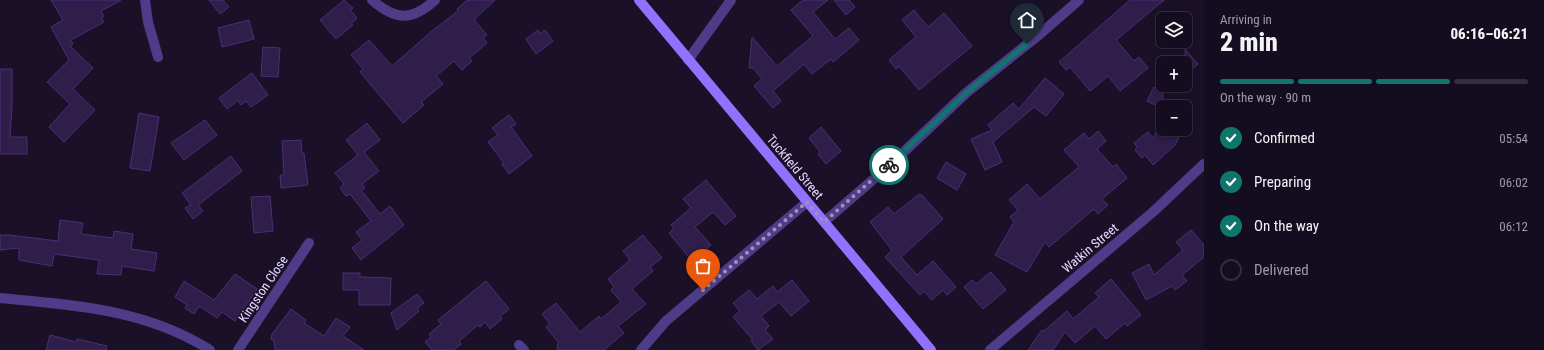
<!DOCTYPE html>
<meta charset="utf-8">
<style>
body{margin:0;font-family:"Roboto Condensed",sans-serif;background:#1d1628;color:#f1f3f6;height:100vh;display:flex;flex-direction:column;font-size:15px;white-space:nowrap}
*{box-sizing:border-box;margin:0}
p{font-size:13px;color:#9d9ca4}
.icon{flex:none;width:22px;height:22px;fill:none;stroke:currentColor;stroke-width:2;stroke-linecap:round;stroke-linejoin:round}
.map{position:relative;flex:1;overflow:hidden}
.side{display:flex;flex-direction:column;background:#140d1f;width:340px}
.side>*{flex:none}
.controls{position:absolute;left:1156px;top:12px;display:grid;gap:8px}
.controls a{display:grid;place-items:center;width:36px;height:36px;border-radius:6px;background:#140d1f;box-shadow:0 2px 6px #0003,0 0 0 1px #332d3d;font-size:20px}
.pin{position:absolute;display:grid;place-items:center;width:34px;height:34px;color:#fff;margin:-41px -17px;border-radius:50% 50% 50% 0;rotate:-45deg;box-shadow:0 0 4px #0007}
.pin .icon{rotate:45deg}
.courier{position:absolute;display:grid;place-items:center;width:40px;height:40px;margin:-20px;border:3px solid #0f766e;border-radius:50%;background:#fff;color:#222;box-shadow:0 1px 5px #0007}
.head em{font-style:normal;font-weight:800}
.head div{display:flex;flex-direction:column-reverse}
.head{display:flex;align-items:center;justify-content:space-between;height:68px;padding:0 16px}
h1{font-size:26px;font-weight:800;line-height:30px}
.bar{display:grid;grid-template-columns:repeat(4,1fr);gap:6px 4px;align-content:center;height:48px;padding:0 16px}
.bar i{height:5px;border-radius:3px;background:#332d3d}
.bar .active{background:#0f766e}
.bar p{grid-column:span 4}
ol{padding:0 16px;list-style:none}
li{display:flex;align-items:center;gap:12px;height:44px}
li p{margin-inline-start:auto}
li .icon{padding:4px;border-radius:50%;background:#0f766e;color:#fff;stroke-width:4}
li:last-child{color:#9d9ca4}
li i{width:22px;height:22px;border:2px solid #332d3d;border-radius:50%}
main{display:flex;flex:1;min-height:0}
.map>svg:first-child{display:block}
.building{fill:#2f1d4a;stroke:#4b2f76}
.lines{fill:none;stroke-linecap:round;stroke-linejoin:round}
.minor{stroke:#4e3c88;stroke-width:10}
.secondary{stroke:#9171fe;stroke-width:10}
.done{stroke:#9e93b4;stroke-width:4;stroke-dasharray:0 7.2}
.route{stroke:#0f766e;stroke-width:5}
.labels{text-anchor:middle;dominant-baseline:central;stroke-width:3;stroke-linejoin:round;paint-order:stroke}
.street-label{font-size:13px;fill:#e5d9ff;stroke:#1a1129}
</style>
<main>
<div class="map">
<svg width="1204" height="350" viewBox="0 0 1204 350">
<rect width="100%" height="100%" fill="#1a1129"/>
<!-- building -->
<path class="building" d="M51,0H121L101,11L104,16L101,18L104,22L71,40L73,44L70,46L93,68L73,89L95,110L64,142L49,127L70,104L47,82L69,60L51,27L63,20Z
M209,0H223L229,7L220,14Z
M344,0L353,8L350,10L357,18L351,24L353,25L336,39L320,20Z
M467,0H495L474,20L487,35L483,38L487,43L469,58L472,61L462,70L454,61L436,76L443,84L421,102L424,105L403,123L360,72L363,69L351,55L369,40L392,66L432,31L458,11L457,9Z
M803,0H828L813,12L835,39L849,28L859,40L833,62L831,59L812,74L804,64L773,91L781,101L773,108L754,86L762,79L753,68H749L752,37L777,66L813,36L791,10Z
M834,0H849L855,7L846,15Z
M1130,0H1164L1116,40L1134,61L1139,57L1148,68L1120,91L1108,76L1090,91L1070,67L1066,70L1059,62Z
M914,10L928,27L944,13L972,46L919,90L899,66L896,69L889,60L916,37L902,20Z
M249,20L254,39L222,47L218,28Z
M538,30L540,34L545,30L553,41L536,54L526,39Z
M263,47L280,48L278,77L261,76Z
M1185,49L1198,64L1185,75Z
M0,69H12V106L10,137H27V154H0Z
M252,73L268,95L251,107L246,101L241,105L238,100L227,109L219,98Z
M1045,78L1064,94L1046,116L1034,107L993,142L1002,162L985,170L971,139L992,130L988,125L1013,103L1019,109Z
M1154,87L1163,92V109L1147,101Z
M139,113L159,117L150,171L130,168Z
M509,115L516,124L511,127L532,156L509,174L502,164L504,163L488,142L498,135L492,128Z
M205,120L217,135L184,160L171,143Z
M367,123L380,140L364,152L379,171L362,184L365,188L361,190L380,214L390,206L404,225L361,260L352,248L362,240L356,232L371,221L350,194L346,196L340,188L344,184L335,173L358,155L346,140Z
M821,127L841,151L826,164L818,154L820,152L809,138Z
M1158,129H1183L1175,145L1153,165L1145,155L1142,158L1135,150L1137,147L1134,143L1148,132L1153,138Z
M1098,131L1106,141L1097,149L1113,167L1116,164L1127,178L1102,199L1108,205L1098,214L1094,209L1049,247L1045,242L1027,272L995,255L1014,222L1010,217L1018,210L1009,200L1027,184L1040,199L1079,167L1064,150L1084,133L1089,139Z
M301,140L302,153H304L308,185L281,188L280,175H284L282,141Z
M231,156L242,171L198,205L203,211L193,219L185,208L191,205L182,193Z
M946,162L966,174L957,190L937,178Z
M706,180L736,216L725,225L713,212L695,227L711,245L692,261L669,233L674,228L671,225L691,208L683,199Z
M918,195H922L943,219L901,257L917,275L933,261L956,287L947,295L943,290L932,300L924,291L920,295L885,257L892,250L870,222L888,207L894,214Z
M270,196L273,231L254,233L251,197Z
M60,220L83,223L81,234L113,238L114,231L133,234L131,249L157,253L154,271L122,266L121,275L97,274L99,260L54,254L52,266L19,260V248L0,250V235H9L58,241Z
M1191,230L1204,245V257L1182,275L1187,281L1175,290L1172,286L1146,300L1132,273L1149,264L1154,275L1183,250L1176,242Z
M643,235L662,258L650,267L653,271L632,289L646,304L618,326L624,333L604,350H557L558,342L546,327L550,324L542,314L556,303L580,332L599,316L601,319L621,302L611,290L614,287L608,279L630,260L623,251Z
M991,272L1006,290L983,309L964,287L972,280L976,284Z
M343,273H360V277L391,278L390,305H359V290H343Z
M235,274L257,289L235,321L222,312L217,318L199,306L194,314L185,308L187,305L175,297L184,281L214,300Z
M1111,279L1141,315L1127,326L1125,323L1106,339L1095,326L1075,343L1065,332L1053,350H1028L1042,330L1044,331L1067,311L1073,319L1099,297L1095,293Z
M792,280L809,301L791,316L779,302L761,316L769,326L765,330L773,339L758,350L751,341L753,340L733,317L740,311L733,303L749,290L757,299L773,286L777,292Z
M486,281L509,309L500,316L502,319L490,329L485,322L480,327L478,325L459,341L461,344L454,350H432L425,342L431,337L429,334L441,324L438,320Z
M417,294L424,303L417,308L419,311L397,330L391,313Z
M291,309L306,320L304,323L324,336L336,318L350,327L343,336L364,350H275L274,341L271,339L272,334Z
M50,335L76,342L77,339L107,346L106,350H46Z"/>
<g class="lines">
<!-- minor -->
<path class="minor" d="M145,0L148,22L158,57
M372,0C395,20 411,22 435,0
M688,60L731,0
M824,222L890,165L966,93L1040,34L1079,0
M0,298C74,305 146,309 210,350
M519,345L524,350
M238,350L309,243
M641,350L666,321L807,202
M990,350L1153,212L1204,164"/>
<!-- secondary -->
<path class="secondary" d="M639,0L931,350"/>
</g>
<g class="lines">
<!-- done -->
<path class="done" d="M703,290L807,202L824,222L889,165"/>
<!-- route -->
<path class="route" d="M889,165L966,93L1027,44"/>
</g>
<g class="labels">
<!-- street labels -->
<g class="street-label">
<text transform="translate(795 167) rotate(50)">Tuckfield Street</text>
<text transform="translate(1090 248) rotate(-40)">Watkin Street</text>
<text transform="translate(263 289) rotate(-56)">Kingston Close</text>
</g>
</g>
</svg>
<div class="controls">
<a><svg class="icon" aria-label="layers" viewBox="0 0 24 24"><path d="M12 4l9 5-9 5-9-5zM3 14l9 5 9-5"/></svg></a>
<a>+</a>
<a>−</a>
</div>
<div class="pin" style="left:703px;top:290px;background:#ea580c"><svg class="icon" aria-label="bag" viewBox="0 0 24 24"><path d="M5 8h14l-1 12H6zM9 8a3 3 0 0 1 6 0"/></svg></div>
<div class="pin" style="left:1027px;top:44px;background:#1f2937"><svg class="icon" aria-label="home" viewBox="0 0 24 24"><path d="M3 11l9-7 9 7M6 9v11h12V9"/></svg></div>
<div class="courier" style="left:889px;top:165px"><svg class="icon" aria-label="bike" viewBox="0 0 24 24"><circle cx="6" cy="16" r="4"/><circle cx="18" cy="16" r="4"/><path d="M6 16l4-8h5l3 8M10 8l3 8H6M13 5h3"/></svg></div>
</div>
<section class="side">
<div class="head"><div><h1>2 min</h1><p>Arriving in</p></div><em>06:16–06:21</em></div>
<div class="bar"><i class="active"></i><i class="active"></i><i class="active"></i><i></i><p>On the way · 90 m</p></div>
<ol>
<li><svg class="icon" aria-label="check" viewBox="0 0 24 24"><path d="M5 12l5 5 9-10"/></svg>Confirmed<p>05:54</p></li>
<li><svg class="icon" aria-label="check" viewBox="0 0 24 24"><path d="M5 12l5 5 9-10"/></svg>Preparing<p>06:02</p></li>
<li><svg class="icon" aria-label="check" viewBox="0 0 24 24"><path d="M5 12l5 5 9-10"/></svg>On the way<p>06:12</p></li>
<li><i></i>Delivered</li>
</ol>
</section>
</main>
